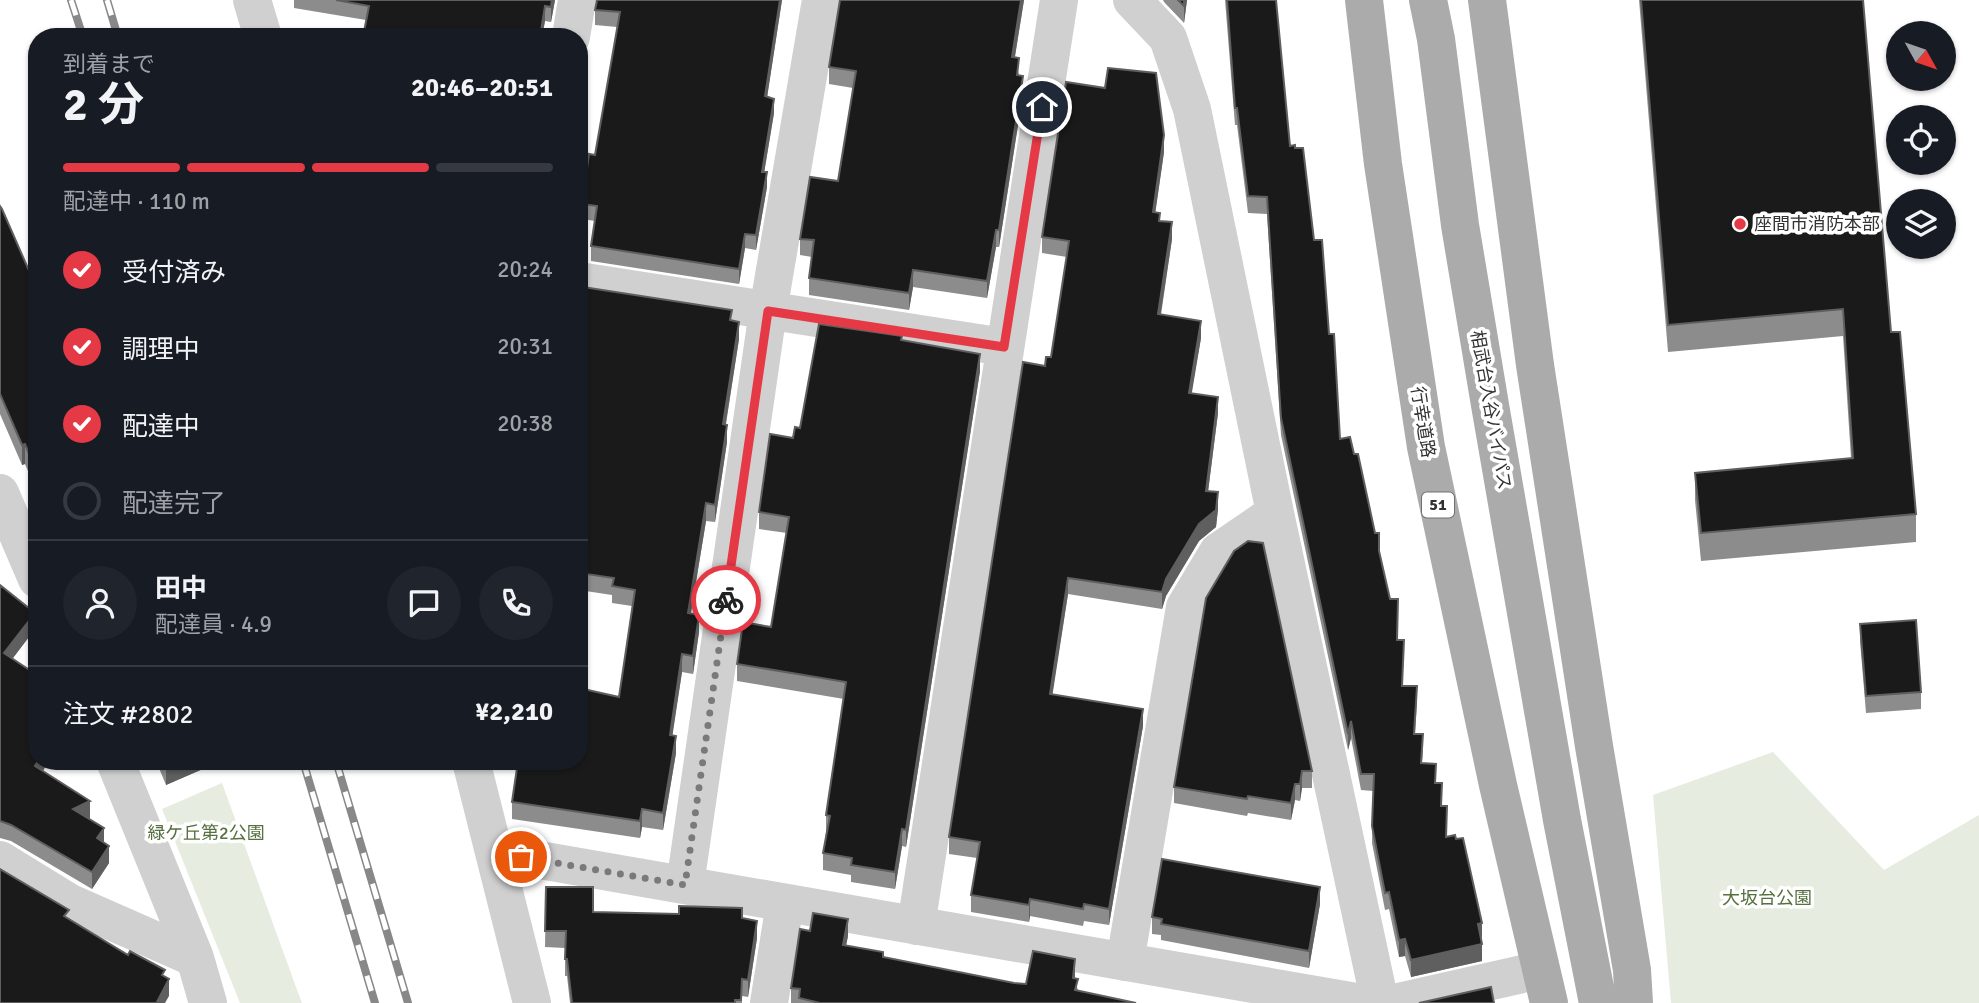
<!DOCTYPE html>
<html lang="ja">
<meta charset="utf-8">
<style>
body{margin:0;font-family:Signika,"Noto Sans JP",sans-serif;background:#20242c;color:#f1f3f6;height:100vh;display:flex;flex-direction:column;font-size:26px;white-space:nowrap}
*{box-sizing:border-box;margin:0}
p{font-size:23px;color:#9ea1a6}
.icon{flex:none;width:38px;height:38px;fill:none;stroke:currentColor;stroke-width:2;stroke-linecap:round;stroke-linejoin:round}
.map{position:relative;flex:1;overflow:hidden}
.panel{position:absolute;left:28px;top:28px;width:560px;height:742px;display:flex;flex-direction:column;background:#171b24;border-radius:28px;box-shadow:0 2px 5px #0004}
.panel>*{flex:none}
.needle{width:46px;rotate:130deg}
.tools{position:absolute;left:1886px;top:21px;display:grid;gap:14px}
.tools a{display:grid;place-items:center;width:70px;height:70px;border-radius:50%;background:#171b24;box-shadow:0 2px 5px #0004;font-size:35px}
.pin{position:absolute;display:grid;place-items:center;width:60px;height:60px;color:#fff;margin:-30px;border:4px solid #fff;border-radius:50%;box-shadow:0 2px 7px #0007}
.courier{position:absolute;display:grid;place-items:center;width:70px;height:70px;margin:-35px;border:5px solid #e63946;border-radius:50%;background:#fff;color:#222;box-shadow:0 2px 9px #0007}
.head em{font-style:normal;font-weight:700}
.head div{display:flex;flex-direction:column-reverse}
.head{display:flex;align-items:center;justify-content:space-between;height:119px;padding:0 35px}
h1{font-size:46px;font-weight:700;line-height:52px}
.bar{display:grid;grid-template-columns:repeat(4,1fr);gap:10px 7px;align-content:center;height:84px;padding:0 35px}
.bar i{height:9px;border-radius:5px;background:#363941}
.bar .on{background:#e63946}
.bar p{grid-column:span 4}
.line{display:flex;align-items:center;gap:18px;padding:0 35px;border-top:2px solid #363941}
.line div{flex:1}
.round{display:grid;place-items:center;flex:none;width:74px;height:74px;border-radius:37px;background:#20242c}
ol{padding:0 35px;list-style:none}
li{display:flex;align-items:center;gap:21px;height:77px}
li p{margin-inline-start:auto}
li .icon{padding:7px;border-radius:50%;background:#e63946;color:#fff;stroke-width:4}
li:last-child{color:#9ea1a6}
li i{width:38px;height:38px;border:4px solid #363941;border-radius:50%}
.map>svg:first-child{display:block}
.green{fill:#e6ecdf}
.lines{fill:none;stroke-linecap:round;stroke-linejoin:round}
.minor{stroke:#d0d0d0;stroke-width:38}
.major{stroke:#ababab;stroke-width:38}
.rail-casing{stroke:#888;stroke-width:8}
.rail{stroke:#fff;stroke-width:5;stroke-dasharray:16;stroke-linecap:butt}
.wall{fill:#8c8c8c}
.shaded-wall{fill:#5f5f5f}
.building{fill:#1a1a1a;stroke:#5f5f5f;stroke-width:2}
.done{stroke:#7a7a7a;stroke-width:7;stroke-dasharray:0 12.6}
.route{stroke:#e63946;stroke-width:9}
.poi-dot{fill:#e63946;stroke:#fff;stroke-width:2.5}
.labels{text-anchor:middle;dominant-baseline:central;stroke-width:7;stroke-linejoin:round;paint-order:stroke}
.shield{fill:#fff;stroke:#707070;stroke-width:2}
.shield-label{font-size:16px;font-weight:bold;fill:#333}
.poi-label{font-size:18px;fill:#333;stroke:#fff;text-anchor:start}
.street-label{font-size:18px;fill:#333;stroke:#fff}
.park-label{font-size:18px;fill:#56703f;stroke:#fff}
</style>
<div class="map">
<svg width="1979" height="1003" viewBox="0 0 1979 1003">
<rect width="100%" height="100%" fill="#fff"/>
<!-- green -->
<path class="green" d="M1773,752L1884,870L1979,815V1003H1671L1653,795Z
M222,783L296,987L302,1003H240L162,809Z"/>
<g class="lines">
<!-- minor -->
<path class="minor" d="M252,0L263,37
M1132,0L1168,38L1192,109L1275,513L1380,1003
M571,37L577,0
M579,281L1004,347
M0,493L37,579
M115,761L195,958L208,1003
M471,761L532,1003
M494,852L1362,1003
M0,860L70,903L195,958
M685,885L768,311L821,0
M916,926L1059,0
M1125,962L1185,607L1218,552L1275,513
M769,1003L785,903
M1394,1003L1540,970"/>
<!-- major -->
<path class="major" d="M1364,0L1383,164L1426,447L1498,785L1549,1003
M1428,0L1436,39L1460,225L1490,405L1562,820L1598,1003
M1487,0L1535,365L1594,746L1632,970L1634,1003"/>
<!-- rail casing -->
<g class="rail-casing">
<path id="rail" d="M71,0L83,37
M107,0L118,37
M303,761L375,1003
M336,761L408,1003"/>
</g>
<!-- rail -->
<use href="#rail" class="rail"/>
</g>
<!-- wall -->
<path class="wall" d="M294,0H555L551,22L545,21L542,37H363L366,20L294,8Z
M597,0H782L767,97L774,113L764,172L767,187L756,250L745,248L739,284L591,261V246L595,221L582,219V204L595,155L617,27L595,25V10Z
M1024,0L1015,57L1023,93L999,247H996L987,298L913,287L909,310L809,295V278L812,257L800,255V239L838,181L853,88L829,84V67Z
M1163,0H1187L1184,23L1164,2Z
M1225,0H1276L1290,146L1314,240L1329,334L1340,439L1354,454L1379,551L1397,640L1404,657L1402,686L1417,703L1415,734L1423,751L1422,763L1436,783L1441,806L1447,837L1482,940V961L1411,977L1405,956L1399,957L1389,909L1385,910L1372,843L1373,791L1361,790L1351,738L1348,750L1281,435L1267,214L1248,213L1237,125H1235Z
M1639,0H1863L1891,332L1916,514V542L1701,561L1695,500V473L1851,458L1843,336L1668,352Z
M1164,152L1155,213L1172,239L1161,315L1201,338L1191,394L1218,413L1208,491L1218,509L1216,527L1199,541L1166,596L1162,609L1068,594L1052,694L1143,726L1109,925L1084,921L1083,926L1030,916L1029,922L971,912V895L977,858L949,854V837L1045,366L1051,357L1067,257L1042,253V237Z
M0,206L37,289V492L25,464L22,465L0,414Z
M579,309L732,321L739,339L726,424L727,442L715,522L706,521L691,613L699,632L693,674L682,672L672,735L676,753L663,830L642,827L640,838L512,819V802L619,697L632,606L612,603V595L579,590Z
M902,340L980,371L906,847L902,846L895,889L851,882V875L823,870V853L826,832V815L844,699L737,681V664L771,627L787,533L759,529V512L793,438L800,428Z
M0,585L35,629L12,659L47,761V764L43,771L90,818L89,819L104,843L109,863L92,889L11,841L0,838Z
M1206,598L1312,771V788H1302L1300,801L1295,800L1291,820L1248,813L1247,816L1174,803V787Z
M1860,624L1921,692V709L1866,713L1860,641Z
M156,761H219V762L166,785Z
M546,887L593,912L742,918L757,938L748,997L742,996V1003H570L567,976H565V948L545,947Z
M1320,904L1309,968L1161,940V935L1152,934V917Z
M848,936L846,945L883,957L1014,983L1026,984L1075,978L1078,991L1136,1003H791V988Z"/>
<!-- shaded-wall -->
<path class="shaded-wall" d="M552,0H555L551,22V7Z
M780,0H782L765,111V96Z
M1021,0H1024L1012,74V57Z
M1184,0H1187L1184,23Z
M545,6V21L542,37H540Z
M1023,76V93L999,247V230Z
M774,99V113L762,186V172Z
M1164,135V152L1153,229V212Z
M767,172V187L756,250V235Z
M1172,222V239L1158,331V314Z
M996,230V247L987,298V281Z
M745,234V248L739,284V269Z
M913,270V287L909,310V293Z
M1201,321V338L1189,410V393Z
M739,322V339L723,441V424Z
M980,354V371L906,847V830Z
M1218,397V413L1206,508V491Z
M727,425V442L715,522V505Z
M25,444V464L22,465V445Z
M1218,492V509L1216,527L1199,541L1166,596L1162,609V592L1166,579Z
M706,503V521L688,630V613Z
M1068,578V594L1050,711V694Z
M35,613V629L4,670V653Z
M699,615V632L693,674V656Z
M682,654V672L670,752V735Z
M1143,709V726L1109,925V909Z
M1351,721V738L1348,750V734Z
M676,736V753L663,830V813Z
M38,761H47V764L35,783V766Z
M174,761H219V762L166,785V765Z
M1302,771V788L1300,801V784Z
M1295,784V800L1291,820V803Z
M90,801V818L73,826V809Z
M642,809V827L640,838V821Z
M104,828V845L97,838Z
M902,829V846L895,889V872Z
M109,846V863L92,889V872Z
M1320,887V904L1309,968V951Z
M1030,899V916L1029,922V905Z
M848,919V936L843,961V945Z
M757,921V938L748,997V980Z
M1482,923V940L1478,924Z
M1405,939V956L1399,957V940Z
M1482,944V961L1411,977V960Z
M1075,959V976L1073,994V978Z
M169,979V996L165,1003H157Z"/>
<!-- building -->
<path class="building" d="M336,0H552L551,7L545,6L540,37H363L369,6Z
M597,0H780L765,96L774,99L762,172H767L756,235L745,234L739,269L591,246L597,206L582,204L589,154L595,155L620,12L595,10Z
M840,0H1021L1012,57L1019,58L1017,75L1023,76L999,230H996L987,281L913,270L909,293L809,278L814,240L800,239L810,177L838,181L856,71L829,67Z
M1178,0H1184V6Z
M1227,0H1276L1290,146L1295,145V148H1303L1314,240H1322L1329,334H1334L1340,439L1350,437L1354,454H1358L1375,533H1379V551L1390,599H1398L1397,640H1404L1402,686H1417L1414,734H1423L1421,763L1436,764L1435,783H1442L1441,806H1447L1446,837L1455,835L1456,839L1463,838L1482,923L1478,924L1482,944L1411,960L1405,939L1399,940L1389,892L1385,893L1372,826L1374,774H1361L1351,721L1348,734L1281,418L1267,197L1248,196L1237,108H1235Z
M1641,0H1863L1891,332H1900L1916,514L1701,533L1695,473L1853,458L1843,309L1668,325Z
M1108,68L1156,73L1164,135L1153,212L1160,213L1159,221L1172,222L1158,314L1201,321L1189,393L1218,397L1206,491L1218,492L1216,510L1199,524L1166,579L1162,592L1068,578L1050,694L1143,709L1109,909L1084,904L1083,909L1030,899L1029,905L971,895L980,842L949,837L1023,362L1045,366L1046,357H1051L1069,241L1042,237L1066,82L1105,88Z
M0,206L2,209L37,289V472L25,444L22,445L0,394Z
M583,287L732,310L730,320L739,322L723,424L727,425L715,505L706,503L688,613L699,615L693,656L682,654L670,735L676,736L663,813L642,809L640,821L512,802L518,761H579V688L619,697L635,590L612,586L614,578L579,573V309Z
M819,324L902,336L901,340L980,354L906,830L902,829L895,872L851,865L852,858L823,853L830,816L826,815L846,682L737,664L743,622L771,627L789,517L759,512L770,434L793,438L795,427L800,428Z
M1248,541L1263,543L1312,771H1302L1300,784H1295L1291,803L1248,796L1247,799L1174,787L1206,598L1234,551Z
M0,585L35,613L4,653L37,675V761H38L35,766L90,801L73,809L104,828L97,838L109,846L92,872L11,825L0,821Z
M1916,620L1921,692L1866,696L1860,624Z
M165,761H174L166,765Z
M1162,859L1320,887L1309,951L1161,924L1162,919L1152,917Z
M0,869L69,910L64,916L128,955L130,951L165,970L162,975L169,979L157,1002L160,1003H0Z
M546,887H593V912L679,914V906L742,908V918L757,921L748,980L742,979L741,1000H735V1003H572L567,959H565L566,931H545Z
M813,913L848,919L843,945L883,952V957L1014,983L1026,984L1033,951L1075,959L1073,978L1078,979L1075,990L1136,1003H820L799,998L800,989L791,988L800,929L810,931Z
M1491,987L1494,1003H1419Z"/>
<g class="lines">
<!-- done -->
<path class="done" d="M521,857L685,885L726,600"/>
<!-- route -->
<path class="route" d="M726,600L768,311L1004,347L1042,107"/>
</g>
<!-- markers -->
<circle class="poi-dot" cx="1740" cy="224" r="7"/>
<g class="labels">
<!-- shield labels -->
<rect class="shield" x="1422" y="492.5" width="32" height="25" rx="5"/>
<g class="shield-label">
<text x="1438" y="505">51</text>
</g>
<!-- poi labels -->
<g class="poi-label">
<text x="1754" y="224">座間市消防本部</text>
</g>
<!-- street labels -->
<g class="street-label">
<text transform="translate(1491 410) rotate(80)">相武台入谷バイパス</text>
<text transform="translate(1423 422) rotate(81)">行幸道路</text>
</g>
<!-- park labels -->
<g class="park-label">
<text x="206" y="833">緑ケ丘第2公園</text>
<text x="1767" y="898">大坂台公園</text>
</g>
</g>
</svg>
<div class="tools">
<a><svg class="needle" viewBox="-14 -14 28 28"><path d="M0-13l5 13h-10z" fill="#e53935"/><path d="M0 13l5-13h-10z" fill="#9ea1a6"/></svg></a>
<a><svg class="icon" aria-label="locate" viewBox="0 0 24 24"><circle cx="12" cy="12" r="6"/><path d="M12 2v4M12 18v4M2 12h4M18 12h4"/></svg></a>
<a><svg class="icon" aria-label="layers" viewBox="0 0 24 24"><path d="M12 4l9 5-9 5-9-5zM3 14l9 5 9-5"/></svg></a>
</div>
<div class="pin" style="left:521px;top:857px;background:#ea580c"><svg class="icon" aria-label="bag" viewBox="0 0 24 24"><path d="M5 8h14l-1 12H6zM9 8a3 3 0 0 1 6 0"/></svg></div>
<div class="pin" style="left:1042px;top:107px;background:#1f2937"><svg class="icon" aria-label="home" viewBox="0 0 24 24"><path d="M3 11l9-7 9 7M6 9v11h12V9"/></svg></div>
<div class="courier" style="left:726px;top:600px"><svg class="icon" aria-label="bike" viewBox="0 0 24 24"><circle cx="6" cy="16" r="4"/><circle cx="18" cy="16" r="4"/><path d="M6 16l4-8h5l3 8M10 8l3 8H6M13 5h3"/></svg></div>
<section class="panel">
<div class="head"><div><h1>2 分</h1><p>到着まで</p></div><em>20:46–20:51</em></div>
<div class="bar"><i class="on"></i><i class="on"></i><i class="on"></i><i></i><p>配達中 · 110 m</p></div>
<ol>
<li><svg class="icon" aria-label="check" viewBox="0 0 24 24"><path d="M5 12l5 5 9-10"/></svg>受付済み<p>20:24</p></li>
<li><svg class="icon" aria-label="check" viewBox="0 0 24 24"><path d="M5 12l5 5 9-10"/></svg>調理中<p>20:31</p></li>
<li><svg class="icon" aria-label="check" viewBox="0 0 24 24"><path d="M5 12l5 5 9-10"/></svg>配達中<p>20:38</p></li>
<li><i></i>配達完了</li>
</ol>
<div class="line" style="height:126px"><a class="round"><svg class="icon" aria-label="person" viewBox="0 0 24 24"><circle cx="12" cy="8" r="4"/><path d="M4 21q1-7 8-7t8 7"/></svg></a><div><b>田中</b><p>配達員 · 4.9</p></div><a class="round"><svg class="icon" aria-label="chat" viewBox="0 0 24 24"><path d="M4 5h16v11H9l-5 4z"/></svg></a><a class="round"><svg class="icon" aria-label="phone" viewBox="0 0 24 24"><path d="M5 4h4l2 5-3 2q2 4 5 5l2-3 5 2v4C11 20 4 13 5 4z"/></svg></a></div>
<div class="line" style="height:91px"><div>注文 #2802</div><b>¥2,210</b></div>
</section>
</div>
